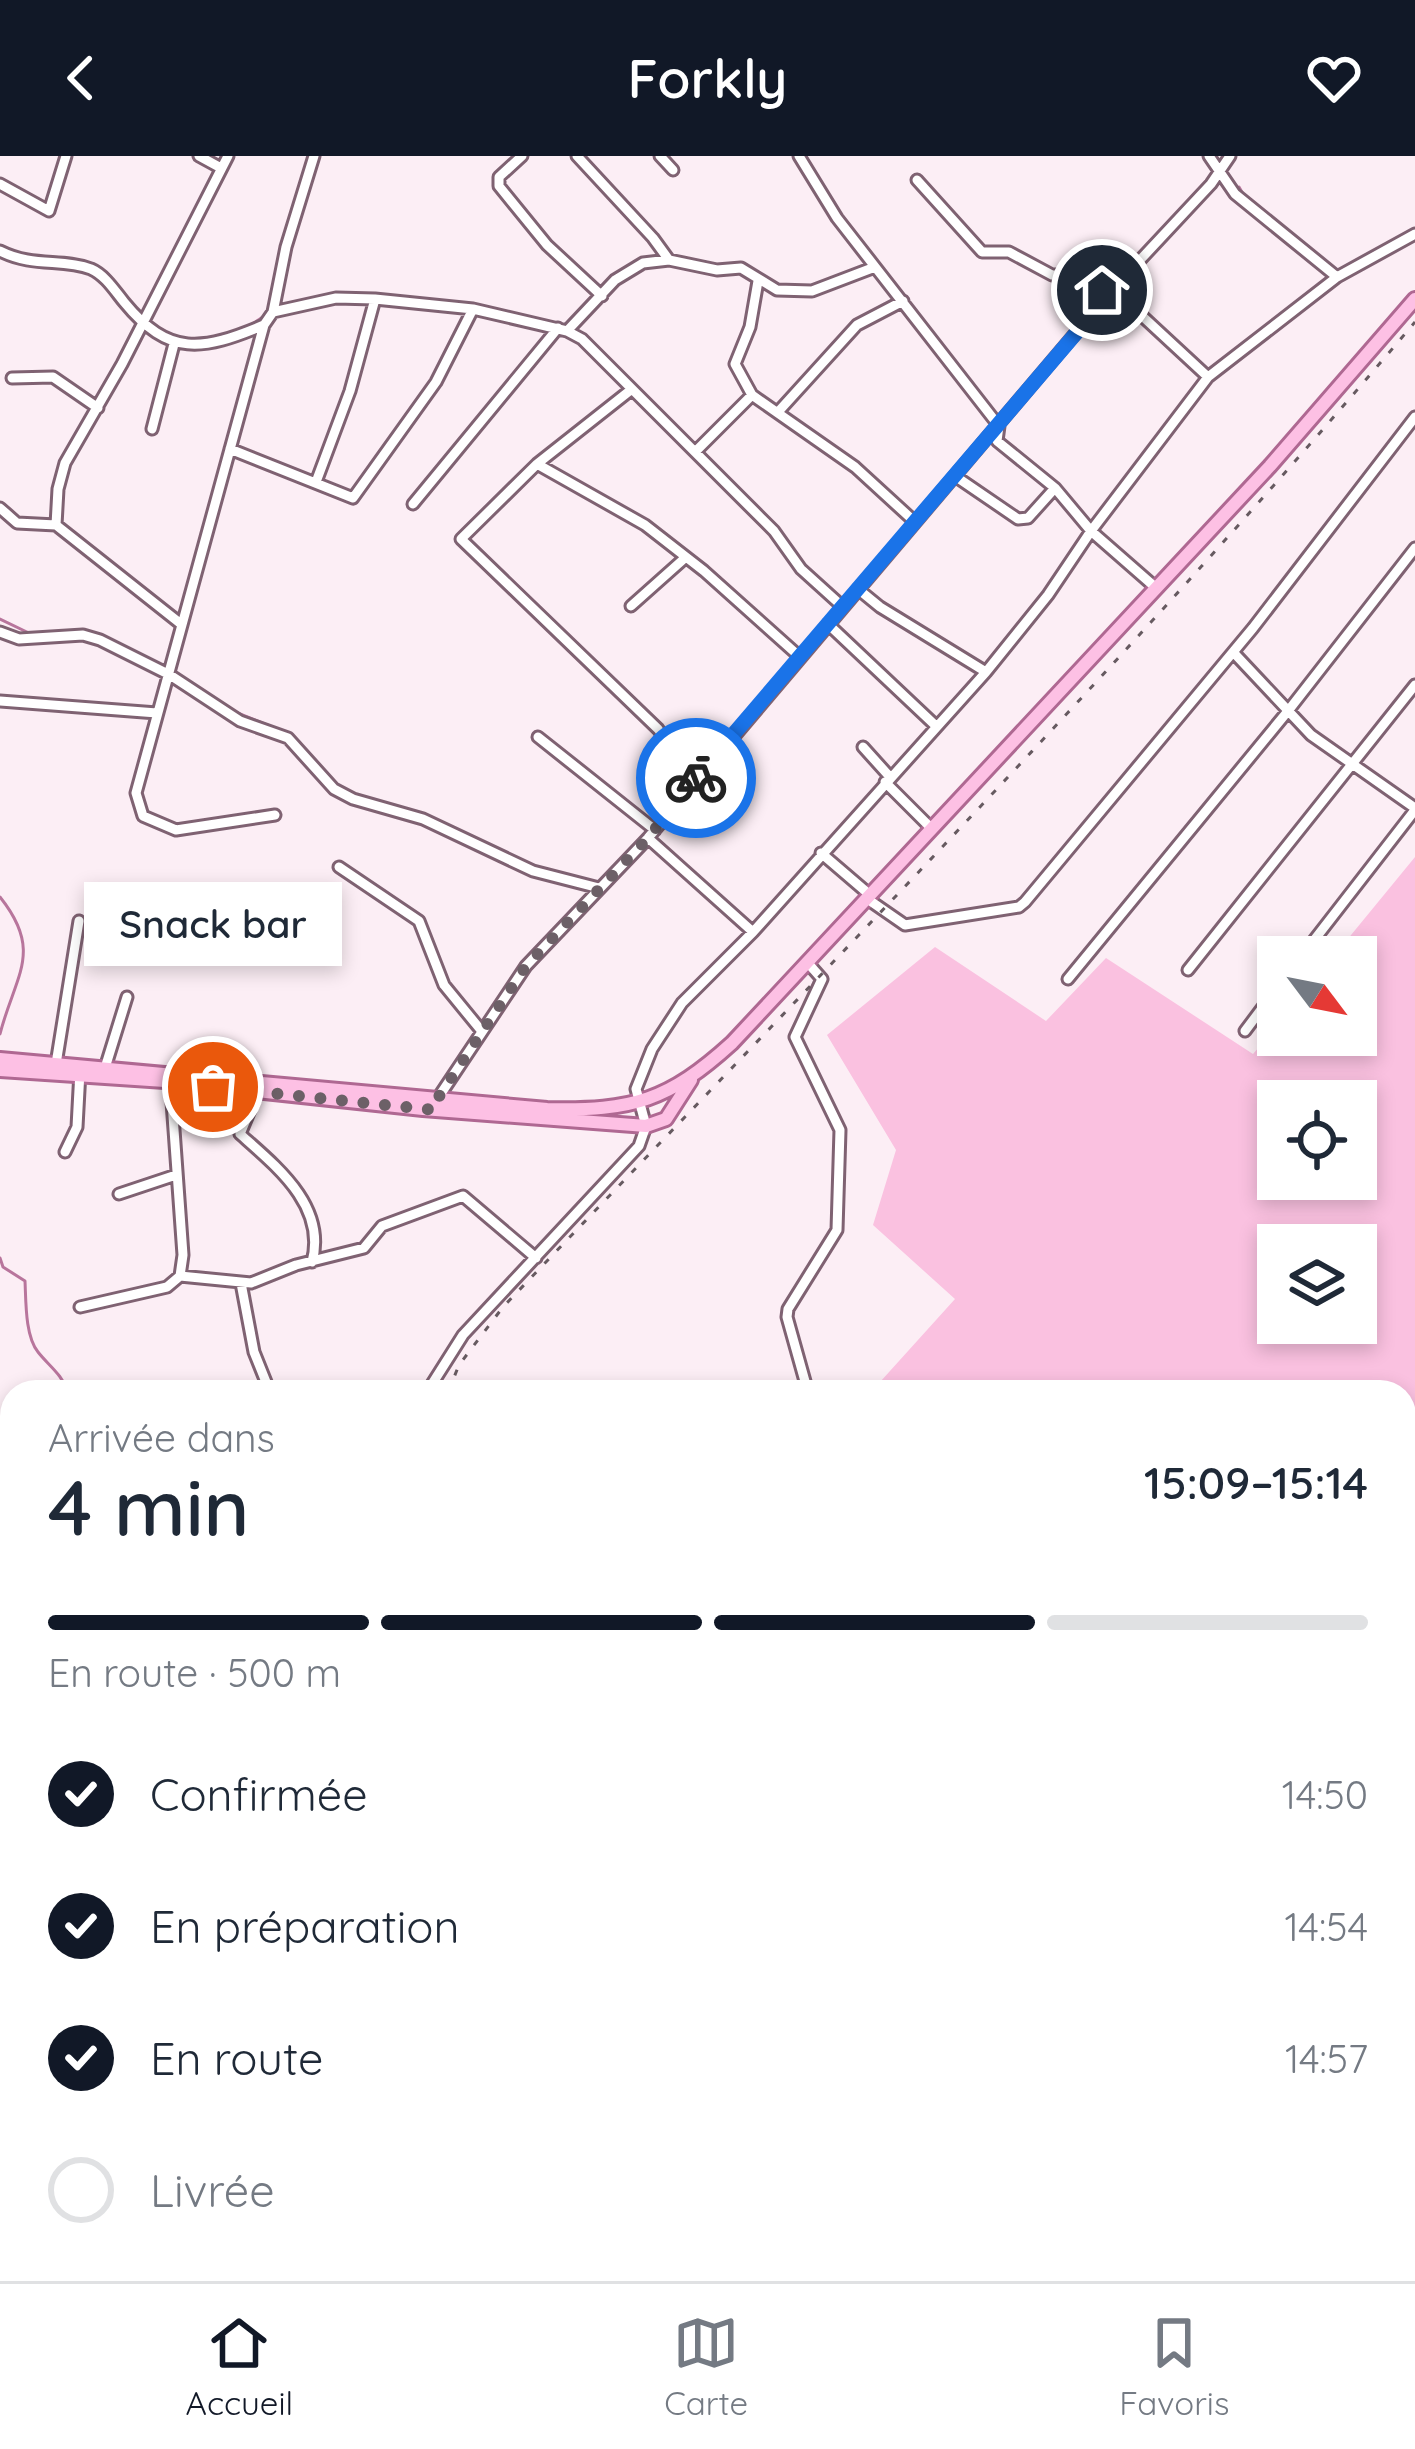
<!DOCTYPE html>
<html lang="fr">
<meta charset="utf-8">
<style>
body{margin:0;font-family:Quicksand,sans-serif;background:#f2f2f3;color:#1f2937;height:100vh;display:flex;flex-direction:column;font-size:45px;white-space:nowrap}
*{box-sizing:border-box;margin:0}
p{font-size:39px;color:#747a83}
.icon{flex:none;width:66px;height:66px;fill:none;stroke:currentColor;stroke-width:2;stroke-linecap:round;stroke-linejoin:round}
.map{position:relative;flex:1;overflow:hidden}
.details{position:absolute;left:0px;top:1224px;width:1416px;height:903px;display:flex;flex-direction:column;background:#fff;border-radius:36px 36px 0 0;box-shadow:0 6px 18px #0003}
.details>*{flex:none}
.needle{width:78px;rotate:122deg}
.controls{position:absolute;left:1257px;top:780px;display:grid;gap:24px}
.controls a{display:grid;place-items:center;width:120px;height:120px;border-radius:0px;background:#fff;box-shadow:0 6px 18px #0003;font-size:60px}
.pin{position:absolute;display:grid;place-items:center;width:102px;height:102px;color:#fff;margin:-51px;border:6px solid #fff;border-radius:50%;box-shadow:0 3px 12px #0007}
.courier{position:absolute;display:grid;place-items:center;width:120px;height:120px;margin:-60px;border:9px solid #1a73e8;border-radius:50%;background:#fff;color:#222;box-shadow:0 3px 15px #0007}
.bubble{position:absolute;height:84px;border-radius:0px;background:#fff;box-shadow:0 6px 18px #0003;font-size:39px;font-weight:600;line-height:84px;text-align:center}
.head em{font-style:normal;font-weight:600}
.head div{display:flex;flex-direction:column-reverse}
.head{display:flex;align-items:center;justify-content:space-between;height:204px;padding:0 48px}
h1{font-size:78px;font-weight:600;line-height:90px}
.bar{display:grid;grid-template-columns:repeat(4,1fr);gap:18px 12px;align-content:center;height:144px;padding:0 48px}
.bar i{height:15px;border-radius:9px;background:#e0e1e3}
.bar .active{background:#111827}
.bar p{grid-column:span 4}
ol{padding:0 48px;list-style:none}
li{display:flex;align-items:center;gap:36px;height:132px}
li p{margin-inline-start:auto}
li .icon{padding:12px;border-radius:50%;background:#111827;color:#fff;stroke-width:4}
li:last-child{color:#747a83}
li i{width:66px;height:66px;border:6px solid #e0e1e3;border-radius:50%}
header{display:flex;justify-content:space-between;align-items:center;height:156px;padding:0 48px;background:#111827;color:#fff;font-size:54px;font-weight:600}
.tab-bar{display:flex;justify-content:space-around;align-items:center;height:168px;border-top:3px solid #e0e1e3;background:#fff;font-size:33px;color:#747a83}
.tab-bar a{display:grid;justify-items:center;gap:6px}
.tab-bar .active{color:#111827}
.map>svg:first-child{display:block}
.green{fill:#fac1e0;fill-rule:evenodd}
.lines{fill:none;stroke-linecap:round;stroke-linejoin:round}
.stream{stroke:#b8759c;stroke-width:3}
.minor-casing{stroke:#7f6272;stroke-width:15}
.major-casing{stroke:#af6892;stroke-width:18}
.minor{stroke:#fff;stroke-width:9}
.major{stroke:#fdc0e4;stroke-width:12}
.rail{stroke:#665a60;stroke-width:3;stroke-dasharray:6 12;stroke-linecap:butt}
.done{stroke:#6c6067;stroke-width:12;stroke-dasharray:0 21.6}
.route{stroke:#1a73e8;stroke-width:15}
</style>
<header><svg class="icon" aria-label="back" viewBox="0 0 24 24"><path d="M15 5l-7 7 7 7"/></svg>Forkly<svg class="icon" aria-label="heart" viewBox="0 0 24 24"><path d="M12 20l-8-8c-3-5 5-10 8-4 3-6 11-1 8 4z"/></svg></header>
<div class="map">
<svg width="1415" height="2125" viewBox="0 0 1415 2125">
<rect width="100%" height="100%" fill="#fceef5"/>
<!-- green -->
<path class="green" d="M1415,701V1936L1404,1922V1236H871L955,1143L873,1069L896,994L827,879L935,791L1046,865L1106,802L1253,898L1278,869V879H1356V801H1333ZM1278,945H1356V1023H1278ZM1278,1089H1356V1167H1278Z"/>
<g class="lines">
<!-- stream -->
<path class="stream" d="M1239,31L1243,38
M96,111L108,118L138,155
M249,170L266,159
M0,463L31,478
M46,477L78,475
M235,556L287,577
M303,592L337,629
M373,644L410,655
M0,741C44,796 15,819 0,878
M0,1102L3,1111L25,1125C26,1145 25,1180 38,1196C48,1209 62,1218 68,1236"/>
<!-- minor casing -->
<g class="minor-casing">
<path id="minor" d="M199,0L221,12
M522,0L499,21V30L547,89L602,140
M577,0L653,82L669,104
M660,0L673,14
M799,0L837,62L999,270L997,285L1055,332L1091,375L1155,431
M1209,0L1235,38L1337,121
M917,24L982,96H1009L1052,119H1066L1102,134L1113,133L1208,221
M0,28L49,55L66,0
M0,95C34,112 61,102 91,113C105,119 115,135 124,146C169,201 202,195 264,169
M758,125L750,171L735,208L752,239L855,311L915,366
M273,156L336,142L375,143L473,153L567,175L582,183L774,375L801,413L843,451
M567,175L615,124L643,107L669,104L717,114L741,112L777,134L812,135L875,111
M12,222L53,221L98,252
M632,233L537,308L461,383L658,573L694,624
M778,256L857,169L903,145
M152,273L174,188
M230,293L353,342L436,226L473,153
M695,296L752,239
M537,308L645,369L704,415L800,501
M955,320L1018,363L1028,362L1055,332
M316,326L350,235L375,143
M413,348L558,172
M0,352L17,367L56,369L181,468
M56,369L58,333L65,307L122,208L228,0
M858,433L880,451L986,516
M631,450L686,401
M828,468L936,570
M0,476L19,483L83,479L100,484L170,519L240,565L288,582L334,633L353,643L423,663L533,715L599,732
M1233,496L1311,579L1415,652
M0,545L157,557
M538,581L655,674
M863,591L890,621
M885,626L932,673
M275,659L176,674L143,660L136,637L264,169L273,156L286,91L314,0
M648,682L753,776
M821,697L870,739
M339,711L419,765L444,829L480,873
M866,742L905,769L1019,751L1025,746L1253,472L1415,261
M1301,801L1415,654
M807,806L822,823L795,881L840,974L837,1074L788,1153L787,1161L808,1236
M1188,814L1415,529
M1068,823L1288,555L1415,392
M1245,875L1278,831
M56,908L79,765
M105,912L127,841
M258,935L240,978C277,1011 327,1050 312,1106
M436,945L526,810L648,682L1113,133L1211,28L1230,0
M65,996L77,971L80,915
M119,1038L176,1019
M180,1120L251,1127L296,1109L364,1092L382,1070L463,1040L536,1102
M241,1127L254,1196L270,1236
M80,1151L167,1131L180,1120L183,1099L170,918
M427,1236L463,1179L639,990L646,970L636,933L652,893L682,847L753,776L986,516L1048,439L1091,375L1208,221L1337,121L1415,78
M0,1418L12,1407
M0,2021L12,2014
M0,2050L12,2062
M271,2115L275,2125
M928,2115L946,2125
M1080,2115L1096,2125
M1301,2115L1309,2125
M60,2125L71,2115
M245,2125L253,2115
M708,2125L714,2115
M786,2125L792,2115
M861,2125L867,2115
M1065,2125L1071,2115
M1143,2125L1149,2115
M1232,2125L1238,2115"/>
</g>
<!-- major casing -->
<g class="major-casing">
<path id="major" d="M0,903L547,953C633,955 668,945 732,887L1270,310L1415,143
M0,914L165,925
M209,930L423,953L646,970L666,963L691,924"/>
</g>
<!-- minor -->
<use href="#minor" class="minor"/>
<!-- major -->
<use href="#major" class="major"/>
<!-- rail -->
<path class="rail" d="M448,1236L459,1209L503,1151C812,827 1126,508 1415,166
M185,2125L191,2115"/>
</g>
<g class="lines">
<!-- done -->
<path class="done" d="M213,931L434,954L436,945L526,810L648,682L696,622"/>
<!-- route -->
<path class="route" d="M696,622L1113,134H1102"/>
</g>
</svg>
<div class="controls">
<a><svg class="needle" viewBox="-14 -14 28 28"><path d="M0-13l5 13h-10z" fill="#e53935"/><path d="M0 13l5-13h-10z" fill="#747a83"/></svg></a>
<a><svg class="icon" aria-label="locate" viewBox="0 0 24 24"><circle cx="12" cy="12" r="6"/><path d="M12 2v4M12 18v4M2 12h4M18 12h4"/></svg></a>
<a><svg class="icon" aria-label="layers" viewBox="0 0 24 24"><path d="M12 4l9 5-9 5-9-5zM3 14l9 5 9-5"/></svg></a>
</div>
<div class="pin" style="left:213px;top:931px;background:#ea580c"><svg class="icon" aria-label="bag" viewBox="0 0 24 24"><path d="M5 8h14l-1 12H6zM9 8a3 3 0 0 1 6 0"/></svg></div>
<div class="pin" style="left:1102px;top:134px;background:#1f2937"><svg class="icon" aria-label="home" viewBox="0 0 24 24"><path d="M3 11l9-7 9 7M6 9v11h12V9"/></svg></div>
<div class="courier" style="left:696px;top:622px"><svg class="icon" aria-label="bike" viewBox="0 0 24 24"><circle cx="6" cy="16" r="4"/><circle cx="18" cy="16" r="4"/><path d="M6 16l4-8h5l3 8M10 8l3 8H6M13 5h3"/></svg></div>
<div class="bubble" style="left:84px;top:726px;width:258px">Snack bar</div>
<section class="details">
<div class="head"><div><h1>4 min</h1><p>Arrivée dans</p></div><em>15:09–15:14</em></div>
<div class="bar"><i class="active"></i><i class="active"></i><i class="active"></i><i></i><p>En route · 500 m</p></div>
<ol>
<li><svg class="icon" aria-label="check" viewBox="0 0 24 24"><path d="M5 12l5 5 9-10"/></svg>Confirmée<p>14:50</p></li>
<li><svg class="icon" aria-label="check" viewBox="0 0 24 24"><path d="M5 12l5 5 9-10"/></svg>En préparation<p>14:54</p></li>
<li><svg class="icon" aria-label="check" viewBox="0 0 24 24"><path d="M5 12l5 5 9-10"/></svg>En route<p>14:57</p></li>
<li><i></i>Livrée</li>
</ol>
</section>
</div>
<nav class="tab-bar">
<a class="active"><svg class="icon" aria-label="home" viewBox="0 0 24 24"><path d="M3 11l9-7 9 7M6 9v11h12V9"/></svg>Accueil</a>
<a><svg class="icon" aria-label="map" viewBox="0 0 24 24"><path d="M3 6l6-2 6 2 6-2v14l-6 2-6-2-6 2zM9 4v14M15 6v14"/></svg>Carte</a>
<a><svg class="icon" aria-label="saved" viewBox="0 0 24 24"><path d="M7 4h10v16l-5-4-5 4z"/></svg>Favoris</a>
</nav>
